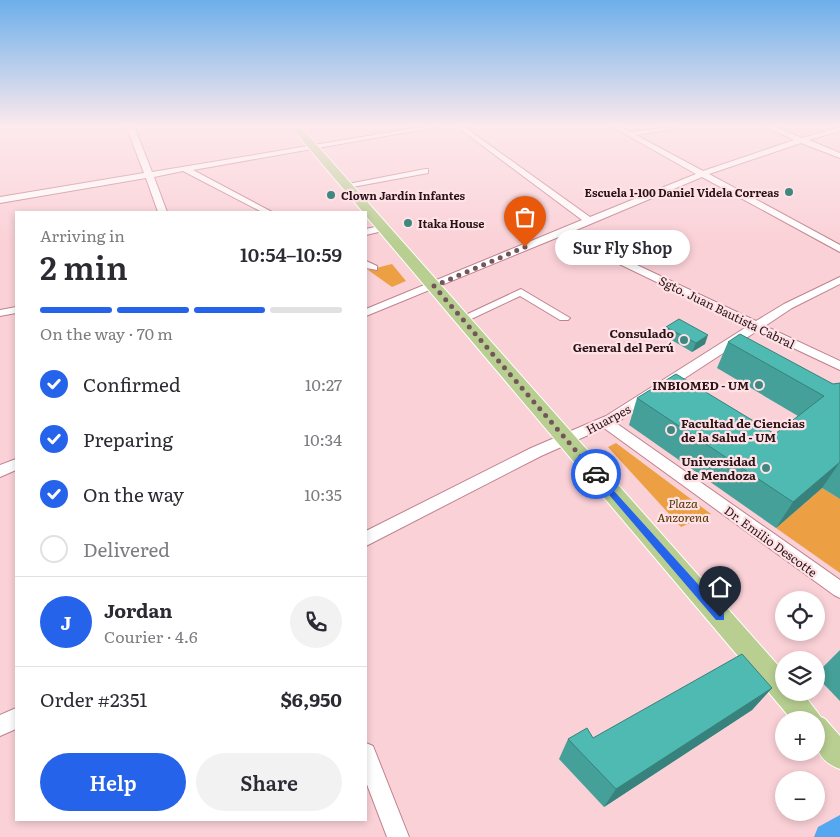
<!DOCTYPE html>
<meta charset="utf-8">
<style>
body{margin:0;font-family:Literata,serif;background:#f2f2f3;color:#2b2b33;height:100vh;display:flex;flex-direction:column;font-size:19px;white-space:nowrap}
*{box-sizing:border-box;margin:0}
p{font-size:16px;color:#7c7c81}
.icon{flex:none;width:28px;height:28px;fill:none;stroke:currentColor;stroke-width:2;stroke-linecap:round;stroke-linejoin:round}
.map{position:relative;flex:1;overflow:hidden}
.details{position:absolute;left:15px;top:211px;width:352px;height:610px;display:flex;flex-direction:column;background:#fff;border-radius:0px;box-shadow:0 2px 8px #0003}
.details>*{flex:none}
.fabs{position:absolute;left:775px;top:591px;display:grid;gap:10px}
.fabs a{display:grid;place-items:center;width:50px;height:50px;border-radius:50%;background:#fff;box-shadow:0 2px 8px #0003;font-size:25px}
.pin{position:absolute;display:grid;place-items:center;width:42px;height:42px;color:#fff;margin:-51px -21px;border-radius:50% 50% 50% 0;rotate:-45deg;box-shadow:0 0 5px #0007}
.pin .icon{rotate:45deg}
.courier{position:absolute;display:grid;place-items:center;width:50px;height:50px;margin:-25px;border:4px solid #2563eb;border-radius:50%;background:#fff;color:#222;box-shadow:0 1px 6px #0007}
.bubble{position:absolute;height:35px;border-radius:18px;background:#fff;box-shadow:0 2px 8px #0003;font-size:16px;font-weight:600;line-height:35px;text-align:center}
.summary em{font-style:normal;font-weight:600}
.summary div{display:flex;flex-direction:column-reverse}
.summary{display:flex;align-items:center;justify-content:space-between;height:85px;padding:0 25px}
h1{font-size:32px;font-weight:600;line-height:38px}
.bar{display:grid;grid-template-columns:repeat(4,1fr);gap:8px 5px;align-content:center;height:60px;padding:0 25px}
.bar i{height:6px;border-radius:4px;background:#e1e1e2}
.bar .current{background:#2563eb}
.bar p{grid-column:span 4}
.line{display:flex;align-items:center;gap:12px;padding:0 25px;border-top:1px solid #e1e1e2}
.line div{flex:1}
.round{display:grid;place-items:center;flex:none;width:52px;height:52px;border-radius:26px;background:#f2f2f3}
ol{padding:0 25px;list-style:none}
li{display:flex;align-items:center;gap:15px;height:55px}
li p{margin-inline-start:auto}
li .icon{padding:5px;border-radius:50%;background:#2563eb;color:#fff;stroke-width:4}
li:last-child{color:#7c7c81}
li i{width:28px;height:28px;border:2px solid #e1e1e2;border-radius:50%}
.primary-button{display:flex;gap:10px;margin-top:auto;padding:10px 25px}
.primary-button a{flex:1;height:58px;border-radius:30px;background:#2563eb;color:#fff;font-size:20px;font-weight:600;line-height:58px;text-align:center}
.primary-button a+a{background:#f2f2f3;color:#2b2b33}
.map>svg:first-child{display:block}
.green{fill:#ed9f43}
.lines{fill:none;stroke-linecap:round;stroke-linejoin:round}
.canal{fill:#55a8ef;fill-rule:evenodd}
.minor-casing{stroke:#c0818d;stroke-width:2}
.major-casing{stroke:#fff;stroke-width:2}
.minor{fill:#fff;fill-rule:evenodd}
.major{fill:#b8cf91;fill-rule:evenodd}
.wall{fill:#44a098}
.shaded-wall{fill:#37827c}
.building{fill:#4fbab1;stroke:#37827c}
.route{fill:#2563eb}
.done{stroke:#73565b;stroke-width:5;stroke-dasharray:0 9}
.poi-dot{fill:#418781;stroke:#fee2e6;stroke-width:2}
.labels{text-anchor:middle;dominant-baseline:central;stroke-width:4.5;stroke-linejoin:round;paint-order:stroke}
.far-poi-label{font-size:11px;font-weight:bold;fill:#2b1318;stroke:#fee2e6;text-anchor:start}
.street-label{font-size:12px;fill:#2b1318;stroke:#fee2e6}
.poi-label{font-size:12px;font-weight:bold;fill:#2b1318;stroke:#fee2e6;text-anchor:end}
.park-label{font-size:12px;font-style:italic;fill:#583402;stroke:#fee2e6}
</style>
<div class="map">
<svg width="840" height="837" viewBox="0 0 840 837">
<rect width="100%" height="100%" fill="#fad1d7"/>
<!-- green -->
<path class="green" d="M392,264L406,281L392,287L368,270Z
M616,443L711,514L681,527L608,447Z
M822,488L840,499V573L776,528Z"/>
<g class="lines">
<!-- canal -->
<path class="canal" d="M840,815V837H814L818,827Z"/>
<!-- minor casing -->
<g class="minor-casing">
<path id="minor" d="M126,126H134L152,172L428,126H442L193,170L272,212H262L183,171L154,177L167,212H158L146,178L0,203V197L144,173Z
M456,126H463L590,217L696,174L611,126H619L630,132L681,126L678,128L636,135L703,171L794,140L764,126H772L802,138L840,127V131L809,140L840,153V158L801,143L709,174L840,245V252L702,177L569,233L756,321L784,304L840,277V284L792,308L765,326L840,361V370L757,331L616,423L840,580V598L834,595L604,428L541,456L366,546V531L531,448L606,416L748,326L561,236L366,316V309L582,220Z
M425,169H428V173L347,188L343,185Z
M384,225L387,226V230L366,235V229Z
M366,261L377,266V270L366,268Z
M521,289L570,318L568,320H560L520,296L467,321L463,322L457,319Z
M16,307V313L0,316V310Z
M16,459V470L0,477V465Z
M16,708V729L0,736V715Z
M366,743L373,746L409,837H387L366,782Z"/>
</g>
<!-- major casing -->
<g class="major-casing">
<path id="major" d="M290,126H300L784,672V692H802L821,717L825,719L840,736V769C814,759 816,744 816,720H792L366,216V212H363Z"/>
</g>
<!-- minor -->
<use href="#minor" class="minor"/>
<!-- major -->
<use href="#major" class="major"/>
</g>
<!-- wall -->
<path class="wall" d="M666,327L705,344L692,352L663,335Z
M728,342L833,384L840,383V499L822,488L776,528L629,425L637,398L775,434L798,416L717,368Z
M840,650V701L816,676V674Z
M772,688L752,710L604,807L559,759L568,739L593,738Z"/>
<!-- shaded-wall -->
<path class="shaded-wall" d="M708,335L705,344L692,352L696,343Z
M840,462L822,488L776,528L793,502Z
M772,688L752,710L604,807L616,789Z"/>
<!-- building -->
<path class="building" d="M679,319L708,335L696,343L666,327Z
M740,334L833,384L840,383V462L793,502L637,398L676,374L775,434L824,396L728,342Z
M742,654L772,688L616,789L568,739L587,728L593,738Z"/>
<!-- sky -->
<linearGradient id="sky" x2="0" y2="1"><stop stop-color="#6dafeb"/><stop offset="0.52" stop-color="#fdeaed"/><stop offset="1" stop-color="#fdeaed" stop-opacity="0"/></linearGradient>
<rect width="840" height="243" fill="url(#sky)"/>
<!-- route -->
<path class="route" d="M596,471L724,613V620H716L593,476L592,474Z"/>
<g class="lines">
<!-- done -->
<path class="done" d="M525,247L434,286L596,474"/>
</g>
<!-- markers -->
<g class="poi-dot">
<circle cx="789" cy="192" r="5"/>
<circle cx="331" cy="195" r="5"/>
<circle cx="408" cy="223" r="5"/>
<circle cx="684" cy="340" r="5"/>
<circle cx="759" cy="385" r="5"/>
<circle cx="671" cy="430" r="5"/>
<circle cx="766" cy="468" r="5"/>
</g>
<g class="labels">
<!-- far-poi labels -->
<g class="far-poi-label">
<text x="779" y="192" text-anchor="end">Escuela 1-100 Daniel Videla Correas</text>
<text x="341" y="195">Clown Jardín Infantes</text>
<text x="418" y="223">Itaka House</text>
</g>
<!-- street labels -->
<g class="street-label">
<text transform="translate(727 312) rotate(26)">Sgto. Juan Bautista Cabral</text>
<text transform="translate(608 419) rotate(-28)">Huarpes</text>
<text transform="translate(771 541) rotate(36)">Dr. Emilio Descotte</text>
</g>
<!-- poi labels -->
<g class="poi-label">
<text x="674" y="333">Consulado<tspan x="674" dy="14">General del Perú</tspan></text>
<text x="749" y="385">INBIOMED - UM</text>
<text x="681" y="423" text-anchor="start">Facultad de Ciencias<tspan x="681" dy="14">de la Salud - UM</tspan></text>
<text x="756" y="461">Universidad<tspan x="756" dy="14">de Mendoza</tspan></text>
</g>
<!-- park labels -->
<g class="park-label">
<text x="683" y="503">Plaza<tspan x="683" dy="14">Anzorena</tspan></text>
</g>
</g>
</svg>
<div class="fabs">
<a><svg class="icon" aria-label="locate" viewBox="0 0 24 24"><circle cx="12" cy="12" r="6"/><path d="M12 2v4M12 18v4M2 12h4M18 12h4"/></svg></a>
<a><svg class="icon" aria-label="layers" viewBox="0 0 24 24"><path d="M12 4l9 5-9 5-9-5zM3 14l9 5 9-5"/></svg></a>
<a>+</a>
<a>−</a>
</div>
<div class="pin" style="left:525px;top:247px;background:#ea580c"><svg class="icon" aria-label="bag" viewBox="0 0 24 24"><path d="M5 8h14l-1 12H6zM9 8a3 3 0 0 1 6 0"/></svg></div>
<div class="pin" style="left:720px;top:617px;background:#1f2937"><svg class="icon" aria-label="home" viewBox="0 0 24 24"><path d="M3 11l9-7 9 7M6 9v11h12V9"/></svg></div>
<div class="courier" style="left:596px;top:474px"><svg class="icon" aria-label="car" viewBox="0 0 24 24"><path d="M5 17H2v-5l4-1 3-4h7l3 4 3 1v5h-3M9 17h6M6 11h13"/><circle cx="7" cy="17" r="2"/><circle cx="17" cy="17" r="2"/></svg></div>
<div class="bubble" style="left:555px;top:230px;width:135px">Sur Fly Shop</div>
<section class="details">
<div class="summary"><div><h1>2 min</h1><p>Arriving in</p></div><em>10:54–10:59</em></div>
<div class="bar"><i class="current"></i><i class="current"></i><i class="current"></i><i></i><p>On the way · 70 m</p></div>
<ol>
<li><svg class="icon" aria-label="check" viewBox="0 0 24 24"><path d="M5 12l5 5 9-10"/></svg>Confirmed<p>10:27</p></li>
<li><svg class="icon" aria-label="check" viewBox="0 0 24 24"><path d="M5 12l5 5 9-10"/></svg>Preparing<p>10:34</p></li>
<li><svg class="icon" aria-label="check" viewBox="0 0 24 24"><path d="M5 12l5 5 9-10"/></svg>On the way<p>10:35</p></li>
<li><i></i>Delivered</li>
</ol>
<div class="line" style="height:90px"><b class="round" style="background:#2563eb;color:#fff">J</b><div><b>Jordan</b><p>Courier · 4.6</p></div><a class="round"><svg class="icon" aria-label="phone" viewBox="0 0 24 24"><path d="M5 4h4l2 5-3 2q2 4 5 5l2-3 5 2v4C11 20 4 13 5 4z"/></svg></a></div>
<div class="line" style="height:65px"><div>Order #2351</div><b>$6,950</b></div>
<div class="primary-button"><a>Help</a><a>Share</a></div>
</section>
</div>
